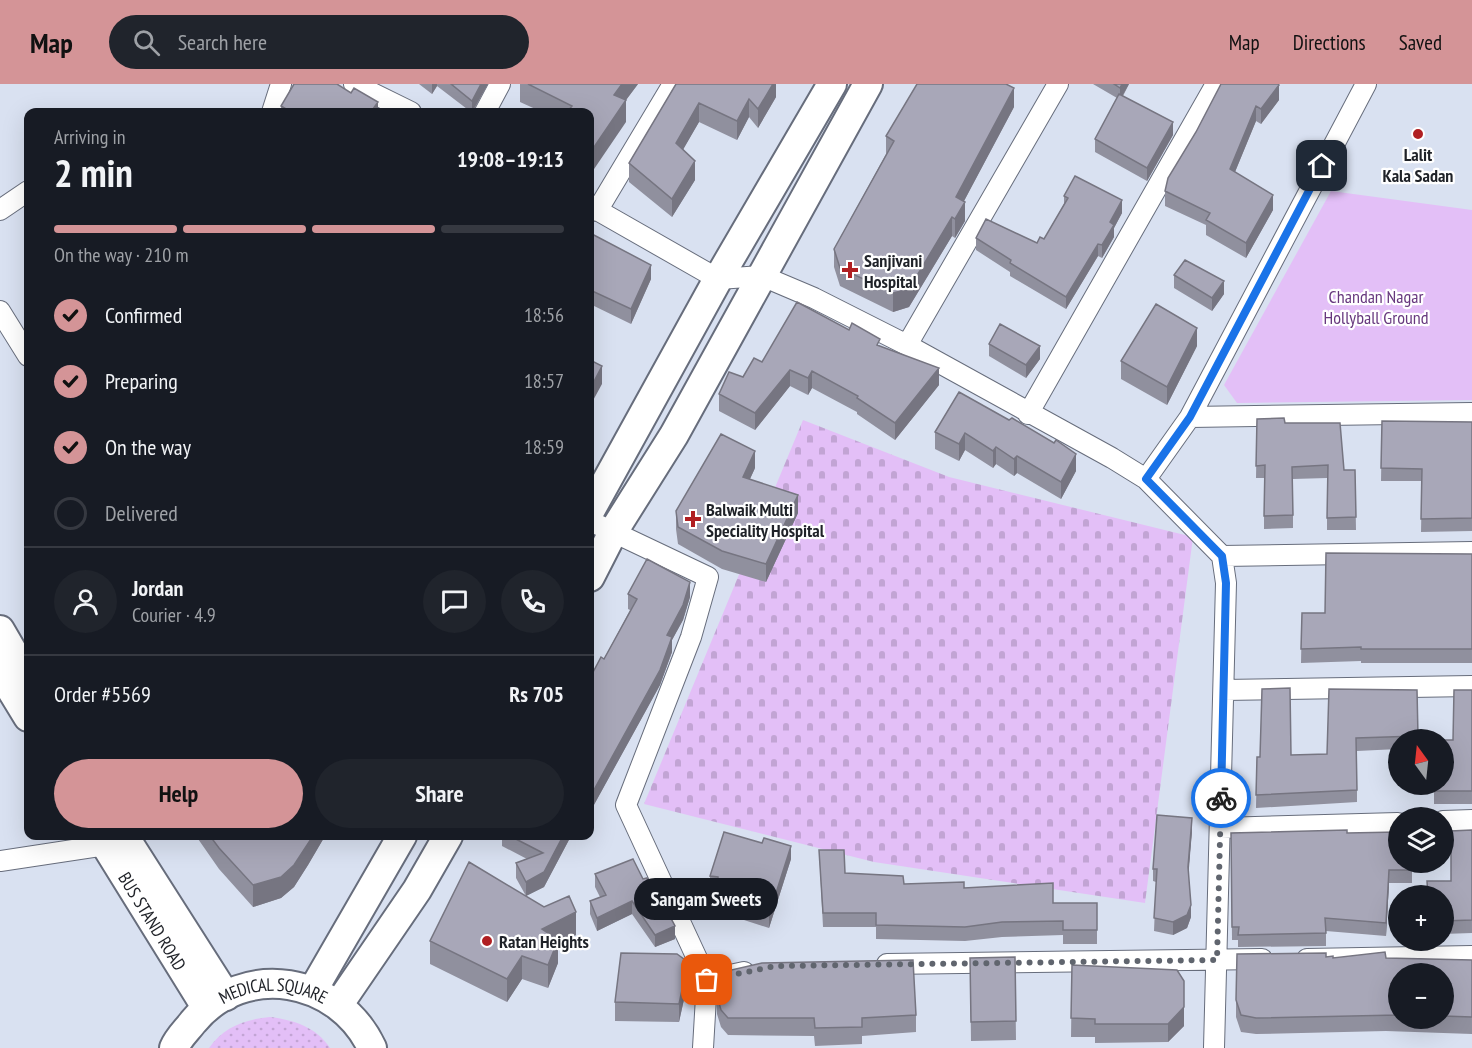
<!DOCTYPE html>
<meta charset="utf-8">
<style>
body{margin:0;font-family:"PT Sans Narrow",sans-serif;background:#20242c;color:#f1f3f6;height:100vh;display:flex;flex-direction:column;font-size:22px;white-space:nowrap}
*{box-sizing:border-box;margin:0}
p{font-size:20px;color:#9ea1a6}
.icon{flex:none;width:33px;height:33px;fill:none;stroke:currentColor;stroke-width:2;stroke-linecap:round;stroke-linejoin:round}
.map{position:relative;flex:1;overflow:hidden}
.sheet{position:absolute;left:24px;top:24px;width:570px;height:732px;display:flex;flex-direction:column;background:#171b24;border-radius:12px;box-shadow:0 6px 24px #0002}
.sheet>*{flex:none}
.needle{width:39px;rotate:345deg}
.fabs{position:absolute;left:1388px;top:645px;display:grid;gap:12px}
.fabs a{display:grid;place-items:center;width:66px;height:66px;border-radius:50%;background:#171b24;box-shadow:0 6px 24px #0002;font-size:30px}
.pin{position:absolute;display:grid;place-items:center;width:51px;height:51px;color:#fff;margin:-26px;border-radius:12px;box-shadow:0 3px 9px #0006}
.courier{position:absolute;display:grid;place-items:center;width:60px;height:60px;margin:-30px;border:4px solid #1a73e8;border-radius:50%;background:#fff;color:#222;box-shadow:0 2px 8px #0007}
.bubble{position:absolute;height:42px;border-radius:21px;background:#171b24;box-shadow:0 6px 24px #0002;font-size:20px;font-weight:700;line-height:42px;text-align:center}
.headline em{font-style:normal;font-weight:700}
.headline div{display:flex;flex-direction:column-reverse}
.headline{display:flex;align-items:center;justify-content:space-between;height:102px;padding:0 30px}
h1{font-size:39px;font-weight:700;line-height:45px}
.bar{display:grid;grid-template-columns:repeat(4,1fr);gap:9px 6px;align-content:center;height:72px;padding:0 30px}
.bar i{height:8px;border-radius:4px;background:#363941}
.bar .current{background:#d49497}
.bar p{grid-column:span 4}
.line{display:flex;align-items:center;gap:15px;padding:0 30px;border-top:2px solid #363941}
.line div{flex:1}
.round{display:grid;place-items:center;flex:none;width:63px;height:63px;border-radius:32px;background:#20242c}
ol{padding:0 30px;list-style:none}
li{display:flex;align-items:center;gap:18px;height:66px}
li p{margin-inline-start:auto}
li .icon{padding:6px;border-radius:50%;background:#d49497;color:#111;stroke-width:4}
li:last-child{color:#9ea1a6}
li i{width:33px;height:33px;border:3px solid #363941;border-radius:50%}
.button{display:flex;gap:12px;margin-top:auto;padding:12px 30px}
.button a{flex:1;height:69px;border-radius:36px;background:#d49497;color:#111;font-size:24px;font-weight:700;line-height:69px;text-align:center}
.button a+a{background:#20242c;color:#f1f3f6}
header{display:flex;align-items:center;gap:36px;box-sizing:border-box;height:84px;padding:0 30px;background:#d49497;color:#111}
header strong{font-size:28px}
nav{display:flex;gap:33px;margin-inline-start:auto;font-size:21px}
.search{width:420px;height:54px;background:#20242c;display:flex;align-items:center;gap:15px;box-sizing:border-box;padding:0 21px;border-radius:33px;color:#9ea1a6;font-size:22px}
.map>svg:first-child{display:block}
.grass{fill:url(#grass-dots)}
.cemetery{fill:url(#cemetery-stones)}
.park{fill:#e3bff7}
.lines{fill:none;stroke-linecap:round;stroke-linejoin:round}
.minor-casing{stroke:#676d7c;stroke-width:22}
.secondary-casing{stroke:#676d7c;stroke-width:32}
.minor{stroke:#fff;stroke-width:20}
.secondary{stroke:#fff;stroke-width:28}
.wall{fill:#90909e;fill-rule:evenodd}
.shaded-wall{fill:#767581}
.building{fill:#a8a7b8;stroke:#767581;stroke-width:1.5}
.done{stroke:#60656e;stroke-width:6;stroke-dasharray:0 10.8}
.route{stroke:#1a73e8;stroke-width:8}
.poi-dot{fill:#b01f22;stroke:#fff;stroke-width:2}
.labels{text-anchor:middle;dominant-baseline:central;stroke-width:4.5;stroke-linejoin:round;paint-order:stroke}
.poi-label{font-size:18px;font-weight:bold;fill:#1f2228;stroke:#fff;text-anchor:start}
.park-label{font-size:18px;fill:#67387e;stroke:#fff}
.street-label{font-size:18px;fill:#1f2228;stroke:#fff}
</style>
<header>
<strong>Map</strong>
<div class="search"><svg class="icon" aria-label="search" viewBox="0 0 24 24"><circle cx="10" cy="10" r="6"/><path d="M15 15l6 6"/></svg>Search here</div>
<nav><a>Map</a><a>Directions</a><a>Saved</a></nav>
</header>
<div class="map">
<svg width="1472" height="964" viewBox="0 0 1472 964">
<defs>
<pattern id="grass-dots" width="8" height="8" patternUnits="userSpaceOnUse" patternTransform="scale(1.5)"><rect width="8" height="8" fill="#e3bff7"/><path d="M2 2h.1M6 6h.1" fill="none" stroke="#c2a4d4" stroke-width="1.8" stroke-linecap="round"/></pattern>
<pattern id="cemetery-stones" width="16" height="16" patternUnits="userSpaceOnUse" patternTransform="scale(1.5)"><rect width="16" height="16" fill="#e3bff7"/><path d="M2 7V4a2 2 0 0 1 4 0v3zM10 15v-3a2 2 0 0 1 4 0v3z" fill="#c2a4d4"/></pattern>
</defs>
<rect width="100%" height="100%" fill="#d9e1f1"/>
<!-- grass -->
<path class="grass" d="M270,933C294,936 316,943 330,964H209C223,943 246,935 270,933Z"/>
<!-- cemetery -->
<path class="cemetery" d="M803,336L949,393L1193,453L1145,819L874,778L644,720Z"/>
<!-- park -->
<path class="park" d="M1331,107L1472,126V316L1237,319L1224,301Z"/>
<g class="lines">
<!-- minor casing -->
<g class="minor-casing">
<path id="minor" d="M354,0L411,28
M272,28L281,0
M485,28L500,0
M590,122L718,195L762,192L814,214L907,261L1112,374L1146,395L1222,472L1226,499L1214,964
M0,126L28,107
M597,127L673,0
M0,227L28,272
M907,261L1058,0
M1028,330L1216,0
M1190,333L1366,0
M1146,395L1190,333L1472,329
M590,437L708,493L691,553L626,721L707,896
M1222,472L1472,468
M1224,606L1472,602
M1443,737L1472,736
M1221,744L1398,739
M0,777L106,761
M1307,875L1472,872
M887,880L1262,875
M703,964L707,896L744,888"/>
</g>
<!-- secondary casing -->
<g class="secondary-casing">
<g id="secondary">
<path d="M590,427L718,195L832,0"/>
<path d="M590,493L613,448L674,351L868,0"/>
<path d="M0,546L28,594"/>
<path d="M0,587L28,633"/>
<path id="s1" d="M100,752L206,923"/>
<path d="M124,752L226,912"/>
<path d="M313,906L402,752"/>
<path d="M339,920L417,806L448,752"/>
<path id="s2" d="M174,964C178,954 187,946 193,938C244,876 339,893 372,964"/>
</g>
</g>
<!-- minor -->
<use href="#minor" class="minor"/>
<!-- secondary -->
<use href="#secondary" class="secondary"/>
</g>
<!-- wall -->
<path class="wall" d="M419,0H488L473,28H471L437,2L432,10Z
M520,0H638L626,16V38L590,28H542L520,18Z
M676,0H776V13L758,44L749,33L737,56L699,38L683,65L695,96L672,133L629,98V79Z
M1093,0H1129L1123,12L1173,51L1147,97L1095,68V55L1117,14Z
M1221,0L1279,16L1261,40L1256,37L1235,88L1273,126L1246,174L1206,151V141L1165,122V107Z
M281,22L378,28H379H281Z
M1014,23L964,117L965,137L955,154L952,152L909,223L893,228L840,202L834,183V165L886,70V52Z
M1064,112L1122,129L1114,144V153L1102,174L1098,172L1066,225L1010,192V188L976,166V154L1037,159L1044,155L1064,120Z
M590,149L651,195L631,240L590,220Z
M1174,191L1224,210L1212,227L1174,204Z
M989,260L1040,275L1026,294L989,272Z
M880,262L939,301L895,356L857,330V328L812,304L808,311L790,302L755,346L719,327V310L762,278Z
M1197,262L1167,321L1121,295V277Z
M959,308L1076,387L1061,415L1017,389L1014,392L996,380L993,384L965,366L959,377L935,365V348Z
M1257,335L1285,339L1344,386H1355L1356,446H1327V394L1293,395V444L1264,445V394H1256Z
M1382,337L1472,338V447L1421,448L1422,397H1381Z
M755,384L750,395L798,429L766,498L722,485L678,460L676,445V427Z
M1472,470V579H1361V577L1301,579L1302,529H1325Z
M628,510L690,513L683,536L672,556V568L660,601L590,728V594L604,575L630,526L628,525Z
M1417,606L1418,656H1398V665L1357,667V718L1256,724L1257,673L1327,670Z
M1472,606V720H1434V700L1453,656Z
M1472,746V849L1443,850V812L1451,797Z
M1192,747L1188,790L1191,833L1187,844L1173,851L1154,847L1156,798L1153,797V785Z
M1231,749H1347L1412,778V799H1389L1386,852L1326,847V862L1238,863V856H1232Z
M196,752H325L308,781L294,803L281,814L253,823L219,785Z
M502,752H571L544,803L526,812L576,851L558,861V879L548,904L522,895L507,918L430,880V857L526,812L516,794V779L527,775L502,762Z
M819,766L845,789L904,800L964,804L1053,819H1097V860H1063V851L1002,853L965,857L876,855V843H823Z
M791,775L769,844L744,836V827L718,819V806L710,805V792Z
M595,790L654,816L675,855L655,863L632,830L597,847L590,830V817L600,813L595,803Z
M1015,873L1016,956L971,957L970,874Z
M1326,873L1333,874H1386L1472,876V950L1386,947L1256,950L1241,948L1236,933V916ZM1398,890H1443V934H1398Z
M1072,881L1184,942L1168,958L1095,959V953H1071Z
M688,897L679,938L615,937V918Z
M717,912L916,931V948L862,952V960L815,962L814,952L728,951L721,943L717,930Z"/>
<!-- shaded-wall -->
<path class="shaded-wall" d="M432,0H437V2L432,10Z
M481,0H488L472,28V17Z
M622,0H638L626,16V38L590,91V69L614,11Z
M773,0H776V13L758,44V25Z
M1122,0H1129L1120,16V4Z
M1279,1V16L1261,40V25Z
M1014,4V23L956,132V113Z
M749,15V33L737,56V37Z
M378,18V28L373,25Z
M699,19V38L676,78V59Z
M1256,22V37L1230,100V85Z
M1173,38V51L1147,97V84Z
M695,77V96L672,133V115Z
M1273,111V126L1246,174V159Z
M1122,116V129L1114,144V153L1102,174V161L1110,138Z
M965,118V137L955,154V135Z
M952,133V152L909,223L893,228V209Z
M1098,160V172L1066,225V213Z
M651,181V195L631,240V225Z
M1224,197V210L1212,227V214Z
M1197,244V262L1167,321V303Z
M1040,262V275L1026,294V281Z
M602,282V300L590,322V305Z
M939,284V301L895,356V339Z
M790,286V302L755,346V329Z
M812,287V304L808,311V294Z
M965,349V366L959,377V360Z
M996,363V380L993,384V367Z
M755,367V384L743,410V393Z
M1076,370V387L1061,415V398Z
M1017,372V389L1014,392V375Z
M798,411V429L766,498V480Z
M690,498V513L683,536L672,556V568L660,601L590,728V713L667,551Z
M1192,734V747L1188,796V783Z
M313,752H325L308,781L294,803L281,814L253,823V801Z
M563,752H571L544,803L526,812V798Z
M791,762V775L769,844V831Z
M1389,786V799L1386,852V839Z
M632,817V830L597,847V834Z
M1191,821V833L1187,844L1173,851V838Z
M576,828V851L558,861V879L548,904V881L542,845Z
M675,842V855L655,863V851Z
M522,872V895L507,918V895Z
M688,878V897L679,938V920Z
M1184,923V942L1168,958V940Z"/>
<!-- building -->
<path class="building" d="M294,0H337L351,9L354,4L378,18L373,25L379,28H308L306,27L305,28H291L281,22Z
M451,0H481L472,17Z
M528,0H622L614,11L626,16L590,69V28H567L572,22Z
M676,0H773L758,25L749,15L737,37L699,19L676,59L695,77L672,115L629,79Z
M917,0H1006L1014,4L956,113L965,118L955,135L952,133L909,205L893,209L840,184L834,165L894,57L886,52Z
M1114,0H1122L1120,4Z
M1221,0H1278L1279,1L1261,25L1256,22L1230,85L1273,111L1246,159L1206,136L1210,129L1165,107L1168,94L1196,48Z
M1119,10L1173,38L1147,84L1095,55Z
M1075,92L1122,116L1110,138L1114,141L1102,161L1098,160L1066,213L1010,179L1011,176L976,154L986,135L1037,159L1040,153L1044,155L1068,114L1064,112Z
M590,149L651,181L631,225L590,206Z
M1185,176L1224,197L1212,214L1174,191Z
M797,218L849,246L852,239L880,255L877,261L939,284L895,339L857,314L858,312L812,287L808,294L790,286L755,329L719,310L729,288L743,293L754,274L762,278Z
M1156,220L1197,244L1167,303L1121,277Z
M1000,240L1040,262L1026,281L989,260Z
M590,276L602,282L590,305Z
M959,308L1009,336L1012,334L1054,359L1056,356L1076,370L1061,398L1017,372L1014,375L996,363L993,367L965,349L959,360L935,348Z
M1284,334L1285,339H1340L1344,386H1355L1356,433L1327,434L1328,381L1292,383L1293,431L1264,432L1265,381L1256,382L1257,335Z
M1382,337L1472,338V434L1421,435L1422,385L1381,384Z
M721,350L755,367L743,393L798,411L766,480L722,467L678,443L676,427Z
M1326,469L1472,470V565H1361V563L1301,565L1302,529H1325Z
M647,475L690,498L683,521L667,551L672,553L660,586L590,713V594L601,573L604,575L637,515L628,510Z
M1290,604L1291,671L1327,670L1329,605L1417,606L1418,652L1356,654L1357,706L1256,711L1257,673H1260L1262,605Z
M1454,606H1472V707H1434V700H1443V656H1453Z
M1157,731L1192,734L1188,783L1191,821L1187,831L1173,838L1154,834L1157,785H1153Z
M1347,746V749L1398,748V778H1412V786H1389L1386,839L1325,834L1326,849L1238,851L1239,843H1232L1231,749Z
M1472,746V836L1443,837V812H1428L1427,797H1451V747Z
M724,748L762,759L764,754L791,762L769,831L744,823L747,815L718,807V793L710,792Z
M210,752H313L294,781L281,793L253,801L219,764Z
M510,752H563L544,788L526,798L516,779L543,769Z
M819,766H844L845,789L903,792L904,800L964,798V804L1053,799V819H1097V846H1063V837L1002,838L965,843L876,841V829H823Z
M633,775L643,795L647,794L654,816L660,814L675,842L655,851L632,817L597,834L590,817L606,811L595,790Z
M469,778L544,823L569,812L576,828L542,845L558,856L548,881L522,872L507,895L430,857Z
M1385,868L1386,874L1472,876V933L1443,932V890H1398V931L1256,934L1241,931L1236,916L1237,870L1326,869V873L1333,872V874Z
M621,869L677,870L688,878L679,920L615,918Z
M1015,873L1016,937L971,938L970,874Z
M913,876L916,931L862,934V943L815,944L814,934H728L721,926L717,912L718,889L762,879Z
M1072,881L1177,886L1184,897V923L1168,940H1095V935L1071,934Z"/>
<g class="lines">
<!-- done -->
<path class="done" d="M707,896L776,882L1217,876L1221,714"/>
<!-- route -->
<path class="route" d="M1221,714L1226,499L1222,472L1146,395L1190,333L1322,82"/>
</g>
<!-- markers -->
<g class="poi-dot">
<circle cx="1418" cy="50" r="6"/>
<path d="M847 177h6v6h6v6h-6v6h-6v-6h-6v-6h6z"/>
<path d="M690 426h6v6h6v6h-6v6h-6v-6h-6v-6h6z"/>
<circle cx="487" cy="857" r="6"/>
</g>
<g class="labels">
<!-- poi labels -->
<g class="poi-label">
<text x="1418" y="70" text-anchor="middle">Lalit<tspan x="1418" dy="21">Kala Sadan</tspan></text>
<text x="864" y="176">Sanjivani<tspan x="864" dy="21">Hospital</tspan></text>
<text x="706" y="425">Balwaik Multi<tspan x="706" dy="21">Speciality Hospital</tspan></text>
<text x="499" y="857">Ratan Heights</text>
</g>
<!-- park labels -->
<g class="park-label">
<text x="1376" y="212">Chandan Nagar<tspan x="1376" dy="21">Hollyball Ground</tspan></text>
</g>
<!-- street labels -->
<g class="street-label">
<text stroke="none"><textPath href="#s1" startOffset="100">BUS STAND ROAD</textPath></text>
<text stroke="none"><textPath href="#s2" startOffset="124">MEDICAL SQUARE</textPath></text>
</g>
</g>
</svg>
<div class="fabs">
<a><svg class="needle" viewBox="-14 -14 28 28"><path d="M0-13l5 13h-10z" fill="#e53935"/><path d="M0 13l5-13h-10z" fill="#9ea1a6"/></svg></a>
<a><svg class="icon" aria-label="layers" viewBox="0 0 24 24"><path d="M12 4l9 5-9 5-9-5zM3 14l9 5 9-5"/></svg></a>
<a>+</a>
<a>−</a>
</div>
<div class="pin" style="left:707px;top:896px;background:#ea580c"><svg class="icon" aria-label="bag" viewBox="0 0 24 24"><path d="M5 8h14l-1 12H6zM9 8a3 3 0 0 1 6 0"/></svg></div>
<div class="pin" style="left:1322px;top:82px;background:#1f2937"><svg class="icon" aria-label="home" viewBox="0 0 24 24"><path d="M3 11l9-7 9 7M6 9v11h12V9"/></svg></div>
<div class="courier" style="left:1221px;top:714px"><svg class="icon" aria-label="bike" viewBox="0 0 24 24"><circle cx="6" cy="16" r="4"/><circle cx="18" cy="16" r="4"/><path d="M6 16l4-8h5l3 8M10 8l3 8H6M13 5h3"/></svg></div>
<div class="bubble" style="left:634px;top:794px;width:144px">Sangam Sweets</div>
<section class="sheet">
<div class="headline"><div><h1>2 min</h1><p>Arriving in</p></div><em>19:08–19:13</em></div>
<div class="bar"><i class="current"></i><i class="current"></i><i class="current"></i><i></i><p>On the way · 210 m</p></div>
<ol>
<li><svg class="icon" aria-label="check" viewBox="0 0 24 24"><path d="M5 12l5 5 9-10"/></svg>Confirmed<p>18:56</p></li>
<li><svg class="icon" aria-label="check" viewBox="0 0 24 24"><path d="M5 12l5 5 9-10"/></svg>Preparing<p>18:57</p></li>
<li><svg class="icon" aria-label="check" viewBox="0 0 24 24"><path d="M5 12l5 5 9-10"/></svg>On the way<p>18:59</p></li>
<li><i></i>Delivered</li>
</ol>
<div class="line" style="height:108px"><a class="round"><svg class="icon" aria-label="person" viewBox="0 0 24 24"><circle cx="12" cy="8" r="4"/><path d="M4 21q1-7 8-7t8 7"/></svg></a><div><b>Jordan</b><p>Courier · 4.9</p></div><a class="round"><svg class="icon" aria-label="chat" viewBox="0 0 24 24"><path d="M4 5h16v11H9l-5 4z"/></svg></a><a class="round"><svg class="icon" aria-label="phone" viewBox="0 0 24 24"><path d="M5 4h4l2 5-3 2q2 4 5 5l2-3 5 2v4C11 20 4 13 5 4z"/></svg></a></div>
<div class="line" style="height:78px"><div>Order #5569</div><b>Rs 705</b></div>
<div class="button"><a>Help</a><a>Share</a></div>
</section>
</div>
